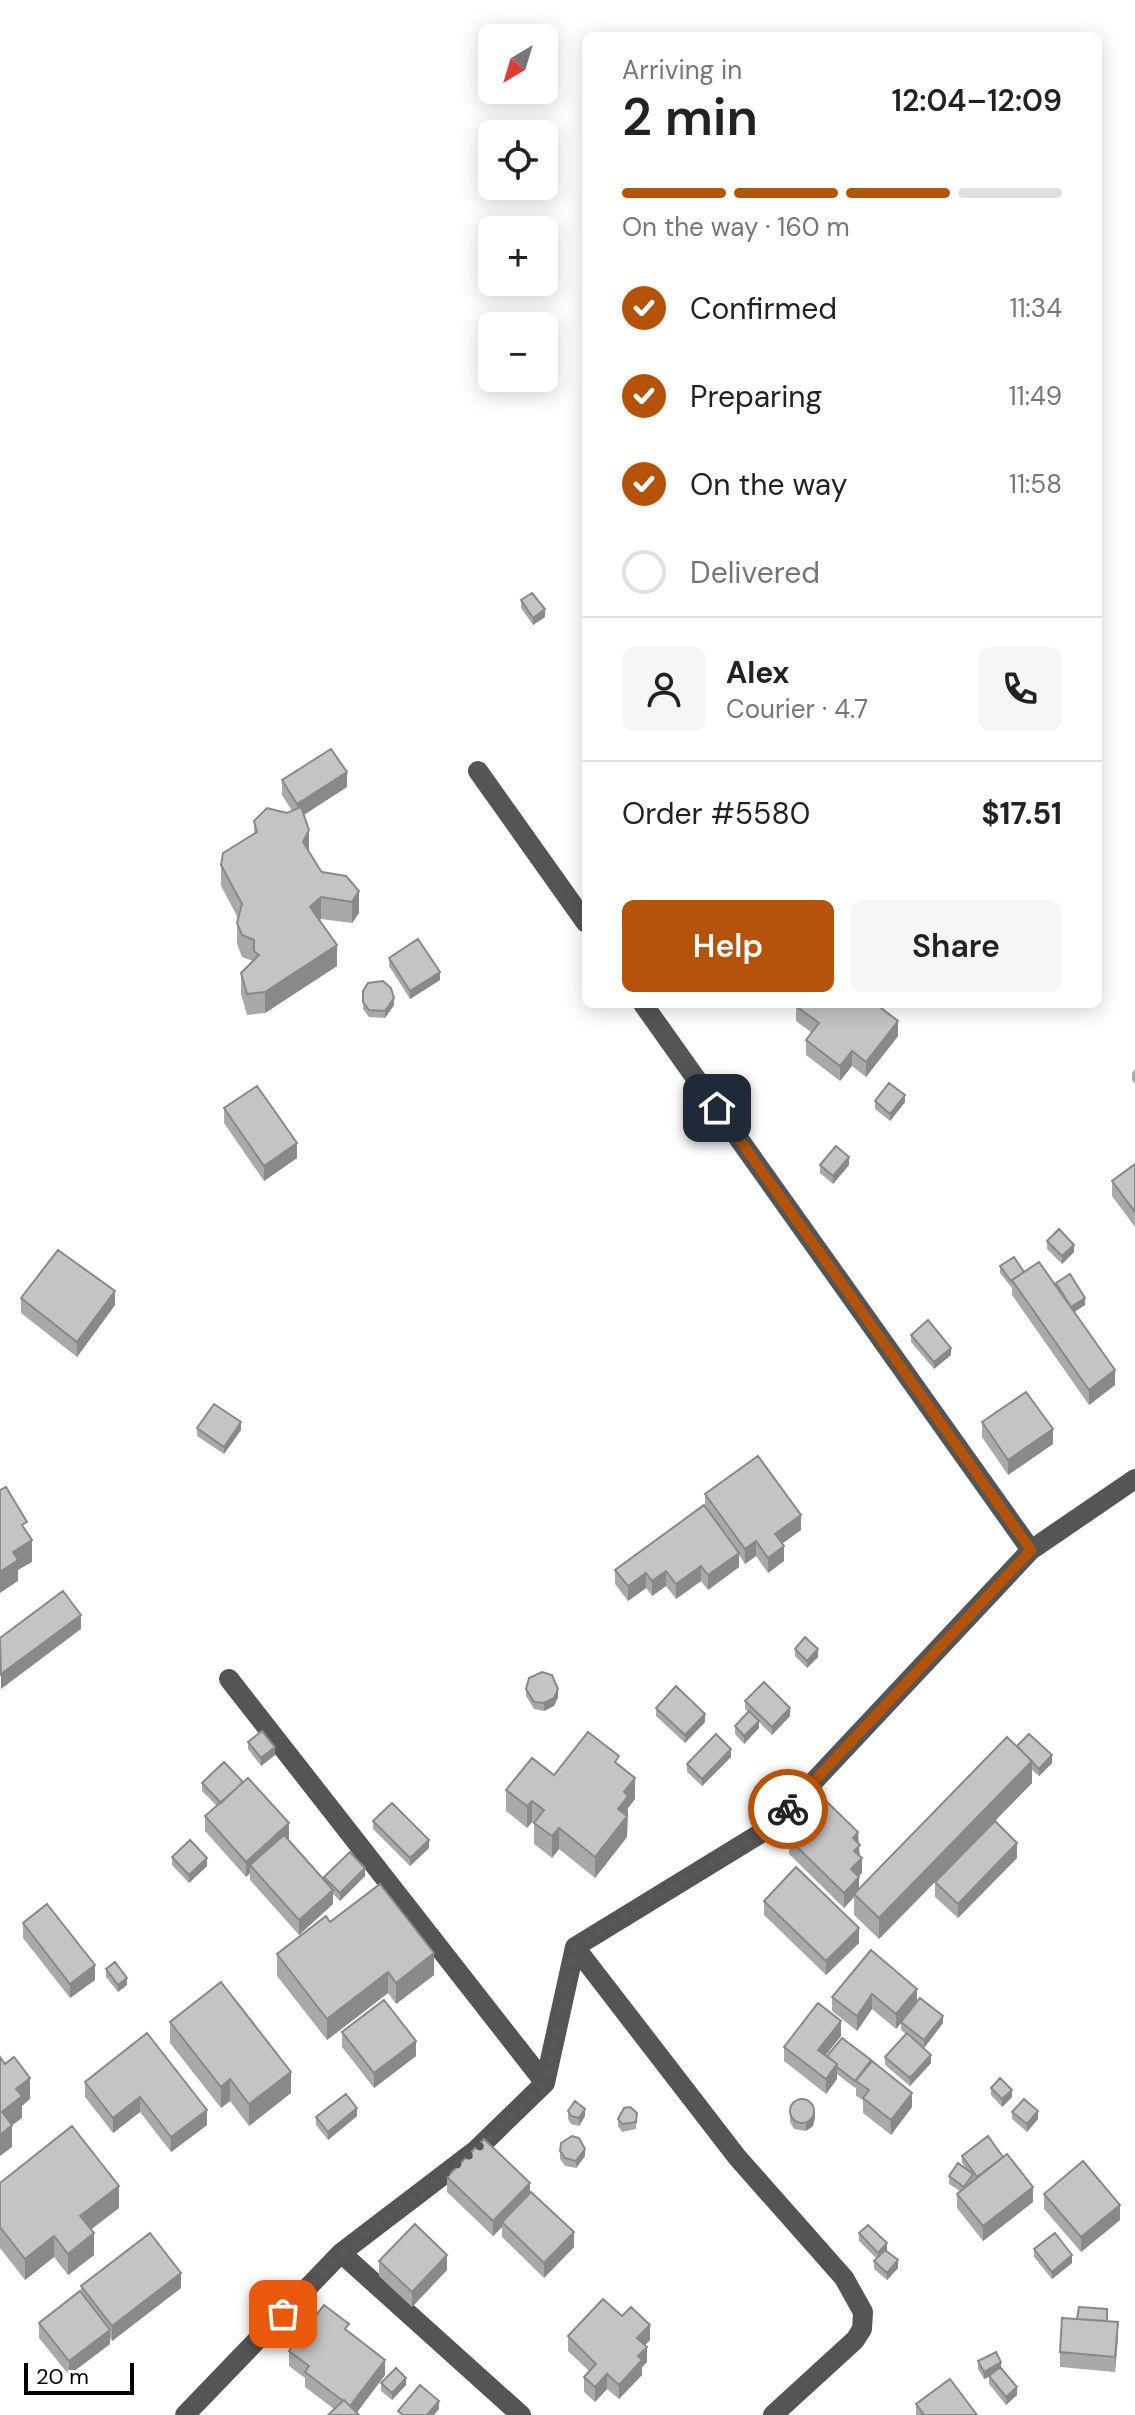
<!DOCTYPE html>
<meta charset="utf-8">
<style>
body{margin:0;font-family:"DM Sans",sans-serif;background:#f6f6f6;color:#222;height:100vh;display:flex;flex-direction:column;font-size:30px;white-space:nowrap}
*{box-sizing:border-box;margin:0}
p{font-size:26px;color:#767676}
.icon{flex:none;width:44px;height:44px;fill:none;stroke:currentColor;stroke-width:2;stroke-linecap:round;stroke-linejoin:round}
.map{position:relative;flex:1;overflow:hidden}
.panel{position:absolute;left:582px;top:32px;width:520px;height:976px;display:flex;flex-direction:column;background:#fff;border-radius:12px;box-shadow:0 4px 20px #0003}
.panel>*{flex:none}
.needle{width:52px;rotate:218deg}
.controls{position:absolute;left:478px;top:24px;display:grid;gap:16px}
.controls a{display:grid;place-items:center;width:80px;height:80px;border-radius:12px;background:#fff;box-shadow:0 4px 20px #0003;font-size:40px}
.scale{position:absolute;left:24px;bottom:20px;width:110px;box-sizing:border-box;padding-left:8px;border:4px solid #000;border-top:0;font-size:22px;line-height:28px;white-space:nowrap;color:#000;-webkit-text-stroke:6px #fff;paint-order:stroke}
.pin{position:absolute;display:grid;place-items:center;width:68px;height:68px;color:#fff;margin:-34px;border-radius:16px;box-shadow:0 4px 12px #0006}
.courier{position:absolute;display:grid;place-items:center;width:80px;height:80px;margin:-40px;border:6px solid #b45309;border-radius:50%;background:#fff;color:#222;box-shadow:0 2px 10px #0007}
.head em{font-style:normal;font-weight:600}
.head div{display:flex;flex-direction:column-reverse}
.head{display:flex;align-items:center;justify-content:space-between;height:136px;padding:0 40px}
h1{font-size:52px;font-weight:600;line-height:60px}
.bar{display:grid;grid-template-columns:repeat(4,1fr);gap:12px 8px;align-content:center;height:96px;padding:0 40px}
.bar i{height:10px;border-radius:6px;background:#e0e0e0}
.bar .current{background:#b45309}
.bar p{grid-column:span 4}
.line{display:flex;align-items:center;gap:20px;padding:0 40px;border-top:2px solid #e0e0e0}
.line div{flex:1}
.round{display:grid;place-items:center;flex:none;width:84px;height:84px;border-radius:12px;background:#f6f6f6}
ol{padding:0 40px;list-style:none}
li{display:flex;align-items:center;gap:24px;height:88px}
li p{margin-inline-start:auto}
li .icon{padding:8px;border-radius:50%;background:#b45309;color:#fff;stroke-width:4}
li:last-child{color:#767676}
li i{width:44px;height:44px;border:4px solid #e0e0e0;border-radius:50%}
.cta{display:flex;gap:16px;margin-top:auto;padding:16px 40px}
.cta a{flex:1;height:92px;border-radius:12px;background:#b45309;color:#fff;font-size:32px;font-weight:600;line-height:92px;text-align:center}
.cta a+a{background:#f6f6f6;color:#222}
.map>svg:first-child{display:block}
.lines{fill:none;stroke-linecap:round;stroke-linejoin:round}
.minor{stroke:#555;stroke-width:20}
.wall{fill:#a9a9a9}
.shaded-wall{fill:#898989}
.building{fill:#c4c4c4;stroke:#898989;stroke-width:2}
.done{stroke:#595959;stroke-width:8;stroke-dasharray:0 14.4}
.route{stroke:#b45309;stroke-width:10}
</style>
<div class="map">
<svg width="1135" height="2415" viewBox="0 0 1135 2415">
<rect width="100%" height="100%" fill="#fff"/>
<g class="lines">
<!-- minor -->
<path class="minor" d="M478,771L586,923
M643,1004L1031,1550
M229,1679L545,2083
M575,1947L737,2157L844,2278L863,2312L862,2329L855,2340L773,2415
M341,2253L521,2415
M185,2415L341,2253L476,2150L545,2083L575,1947L771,1827L1031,1550L1135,1479"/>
</g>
<!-- wall -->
<path class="wall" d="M521,600L545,617L533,625L521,608Z
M282,780L347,787L304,815L309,852L322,872L346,876L359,913L352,923L321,919L319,920L337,966L265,1013L247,1015L241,994V973L253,961L242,957L237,944V923L238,918L221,886V865L254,834V821L292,811L282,795Z
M389,958L440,980L410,999L389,966Z
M363,991L394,1005L385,1018L369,1017L363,1009Z
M796,1006L898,1036L866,1077L852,1066L840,1081L806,1055V1040L812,1033L796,1021Z
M1135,1069V1084L1132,1080V1073Z
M875,1101L905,1102L890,1121L875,1109Z
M224,1108L297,1158L264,1181L224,1123Z
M1135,1164V1227L1112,1196V1181Z
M820,1165H849L833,1184L820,1173Z
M1047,1241L1074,1252L1062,1264L1047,1249Z
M1000,1266L1024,1272L1056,1286V1283L1085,1305L1074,1312L1115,1385L1089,1405L1012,1295V1288L1000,1273Z
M21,1298L115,1305L77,1357L21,1313Z
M911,1335L951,1355L934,1369L911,1342Z
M982,1422L1053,1444L1008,1475L982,1437Z
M197,1428L241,1430L224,1454L197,1436Z
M705,1494L801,1530L782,1543L784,1561L768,1573L756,1556L745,1564L739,1555V1567L708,1590L701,1581L676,1599L666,1586L652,1596L646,1588L628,1601L615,1584V1570L705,1507Z
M795,1649L818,1657L807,1668L795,1656Z
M526,1689L558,1697L554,1706L544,1711L534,1709L526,1696Z
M745,1701L790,1716L772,1735L759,1722V1728L744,1744L735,1734V1726L748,1712L745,1709Z
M656,1708L705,1722L685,1743L656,1716Z
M248,1742L275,1755L261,1766L248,1749Z
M1017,1746L1052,1763L1039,1776L1032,1770V1783L995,1821L1017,1858L958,1918L935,1897V1882L879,1939L854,1915V1897L844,1908L789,1854V1839L858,1843L862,1873L858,1876L859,1889Z
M731,1757L702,1786L687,1772V1764Z
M619,1765L635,1799L628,1808L627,1837L595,1878L559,1849L552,1858L534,1844V1824L532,1822L527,1828L506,1811V1790L554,1775Z
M202,1783L289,1838L288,1839L324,1879V1877L365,1876L340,1901L333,1894V1904L299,1935L250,1880V1873L246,1877L205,1831V1816L217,1806L202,1791Z
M373,1821L429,1848L410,1866L373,1829Z
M172,1857L207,1866L189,1883L172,1865Z
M764,1901L859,1943L826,1975L764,1915Z
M330,1922L434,1975L396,2004L388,1993L327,2040L277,1976V1954Z
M23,1923L95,1980L70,1998L23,1938Z
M871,1950L917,2002L943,2023L924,2048L918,2043L931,2063L910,2086L885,2065V2057L906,2034L901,2030V2023L896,2029L872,2009L857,2031L832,2011V1997Z
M106,1969L127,1985L118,1992L106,1977Z
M170,2022L291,2093L249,2126L230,2101L221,2108L170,2043Z
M342,2032L416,2056L374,2088L342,2047Z
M147,2033L207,2125L171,2152L140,2112L113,2133L85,2097V2082Z
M841,2036L826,2055L912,2107L891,2135L863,2113V2100L856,2096V2087L855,2088L837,2074V2079L826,2094L784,2061V2047Z
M991,2088L1012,2097L1002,2107L991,2095Z
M568,2111L585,2116L579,2126L571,2124L568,2119Z
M1012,2112L1038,2119L1027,2132L1012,2119Z
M637,2113L636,2129L622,2132L618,2126V2119Z
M790,2114L815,2117L813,2126L806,2131L794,2129L790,2122Z
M357,2116L328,2140L316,2125V2117Z
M560,2151L585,2156L576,2168L565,2166L560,2159Z
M962,2156L1033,2202L983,2241L957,2208V2194L960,2191L949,2184V2176L967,2170L962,2163Z
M447,2177L530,2193L574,2247L544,2278L502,2237V2227L493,2236L447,2192Z
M0,2183L119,2208L90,2229L94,2255L68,2275L54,2257L25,2280L0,2248Z
M1044,2194L1120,2220L1081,2252L1044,2209Z
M859,2233L898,2268L887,2280L874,2269V2261L877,2259L859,2241Z
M1034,2249L1072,2263L1052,2279L1034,2257Z
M379,2261L447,2270L412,2307L379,2276Z
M81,2286L181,2288L112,2341L110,2338V2344L69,2375L39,2338V2323L81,2293Z
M622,2316L650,2340L645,2345L647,2362L642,2367V2375L619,2399L607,2389L595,2402L584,2392V2377L589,2371L568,2351V2336Z
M1077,2319L1107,2321L1118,2337L1115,2372L1060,2367V2352Z
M349,2333L385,2375L356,2413L334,2409L305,2387V2378L289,2366V2351Z
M978,2361L1001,2368L1017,2395L1006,2405L989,2384V2377L984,2379L978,2369Z
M381,2383L406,2385L392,2400L381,2391Z
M916,2404L977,2415H916Z"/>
<!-- shaded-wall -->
<path class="shaded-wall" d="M545,609V617L533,625V618Z
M347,772V787L297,819V804Z
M309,830V851L303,842Z
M359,891V913L352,923V902Z
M321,897V919L310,929V907Z
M337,945V966L265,1013V992Z
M440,972V980L410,999V991Z
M394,998V1005L385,1018V1011Z
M898,1021V1036L866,1077V1062Z
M852,1051V1066L840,1081V1066Z
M905,1095V1102L890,1121V1114Z
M297,1143V1158L264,1181V1166Z
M849,1157V1165L833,1184V1176Z
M1074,1245V1252L1062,1264V1256Z
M115,1291V1305L77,1357V1342Z
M1085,1298V1305L1071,1314V1307Z
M951,1348V1355L934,1369V1362Z
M1115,1370V1385L1089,1405V1390Z
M241,1422V1430L224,1454V1447Z
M1053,1429V1444L1008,1475V1460Z
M801,1515V1530L775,1549V1534Z
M32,1540V1562L18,1570V1581L0,1593V1572L13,1552Z
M756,1541V1556L745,1564V1549Z
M784,1546V1561L768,1573V1558Z
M739,1553V1567L708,1590V1575Z
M701,1566V1581L676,1599V1584Z
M666,1571V1586L652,1596V1581Z
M646,1573V1588L628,1601V1586Z
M81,1615V1629L1,1689V1674Z
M818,1649V1657L807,1668V1661Z
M558,1689V1697L554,1706L544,1711V1703Z
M790,1708V1716L772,1735V1727Z
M705,1714V1722L685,1743V1735Z
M759,1721V1728L744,1744V1736Z
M275,1747V1755L261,1766V1758Z
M731,1749V1757L702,1786V1779Z
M1052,1755V1763L1039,1776V1769Z
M1032,1761V1783L879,1939V1918Z
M635,1778V1799L628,1808L627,1837L595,1878V1857L618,1809L624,1792Z
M532,1801V1822L527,1828V1806Z
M289,1823V1838L254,1870L250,1865V1873L246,1877V1862Z
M559,1828V1849L552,1858V1836Z
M858,1832L860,1860L862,1858V1873L851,1884L853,1838Z
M429,1840V1848L410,1866V1858Z
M1017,1843V1858L958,1918V1904Z
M207,1858V1866L189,1883V1875Z
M365,1868V1876L340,1901V1893Z
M859,1877V1892L854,1894V1897L844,1908V1893Z
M333,1890V1904L299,1935V1920Z
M859,1928V1943L826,1975V1961Z
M434,1953V1975L396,2004V1983Z
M95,1965V1980L70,1998V1984Z
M388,1972V1993L327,2040V2019Z
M127,1978V1985L118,1992V1985Z
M917,1989V2004L896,2029V2014Z
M872,1994V2009L857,2031V2016Z
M943,2016V2023L924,2048V2040Z
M841,2021V2036L818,2064V2050Z
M416,2041V2056L374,2088V2073Z
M931,2055V2063L910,2086V2078Z
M837,2064V2079L826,2094V2079Z
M291,2072V2093L249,2126V2104Z
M30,2078V2099L22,2106V2118L2,2133V2112L16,2089Z
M230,2079V2101L221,2108V2087Z
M1012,2090V2097L1002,2107V2099Z
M912,2093V2107L891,2135V2120Z
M140,2097V2112L113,2133V2118Z
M357,2108V2116L328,2140V2132Z
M585,2109V2116L579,2126V2118Z
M207,2110V2125L171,2152V2137Z
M815,2110V2117L813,2126L806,2131V2124Z
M1038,2111V2119L1027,2132V2124Z
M12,2125V2147L0,2156V2135Z
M585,2149V2156L576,2168V2161Z
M530,2183V2197L502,2222V2227L493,2236V2221Z
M119,2186V2208L80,2238V2216Z
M1033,2187V2202L983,2241V2226Z
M1120,2205V2220L1081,2252V2237Z
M574,2232V2247L544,2278V2263Z
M94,2233V2255L68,2275V2254Z
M54,2236V2257L25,2280V2259Z
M887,2243V2251L878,2260V2253Z
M447,2255V2270L412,2307V2292Z
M1072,2255V2263L1052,2279V2272Z
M898,2260V2268L887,2280V2273Z
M181,2273V2288L112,2341V2326Z
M1118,2322V2337L1115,2372V2357Z
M650,2325V2340L637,2353V2338Z
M110,2330V2344L69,2375V2361Z
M647,2347V2362L642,2367V2375L619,2399V2385L638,2356Z
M385,2360V2375L355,2415L350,2407Z
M1001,2362V2370L984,2379V2372Z
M607,2374V2389L595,2402V2387Z
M406,2378V2385L392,2400V2393Z
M1017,2387V2395L1006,2405V2397Z
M439,2401V2409L434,2415H427Z"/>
<!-- building -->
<path class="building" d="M532,593L545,609L533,618L521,600Z
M331,749L347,772L297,804L282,780Z
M301,807L309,830L303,842L319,868L322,872L346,876L359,891L352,902L321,897L310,907L337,945L265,992L247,994L241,973L259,955L254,951V940L242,935L237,923L242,904L221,865L223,853L257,832L254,821L267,808L287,813Z
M418,939L440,972L410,991L389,958Z
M383,981L391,988L394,998L385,1011L369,1010L363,1002V991L368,983Z
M798,1004H876L898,1021L866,1062L852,1051L840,1066L806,1040L819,1023L796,1006Z
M889,1083L905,1095L890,1114L875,1101Z
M257,1086L297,1143L264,1166L224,1108Z
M836,1146L849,1157L833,1176L820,1165Z
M1135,1164V1212L1112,1181Z
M1059,1229L1074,1245L1062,1256L1047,1241Z
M58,1250L115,1291L77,1342L21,1298Z
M1014,1257L1024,1272L1011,1281L1000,1266Z
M1039,1262L1115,1370L1089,1390L1012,1280Z
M1070,1274L1085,1298L1071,1307L1056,1283Z
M928,1320L951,1348L934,1362L911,1335Z
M1026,1392L1053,1429L1008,1460L982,1422Z
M214,1404L241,1422L224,1447L197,1428Z
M758,1456L801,1515L775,1534L784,1546L768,1558L756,1541L745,1549L705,1494Z
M6,1487L27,1522L22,1525L32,1540L13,1552L18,1560L0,1572V1490Z
M704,1505L739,1553L708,1575L701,1566L676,1584L666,1571L652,1581L646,1573L628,1586L615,1570Z
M63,1591L81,1615L1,1674L0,1638Z
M805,1637L818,1649L807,1661L795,1649Z
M542,1672L552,1675L558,1689L554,1698L544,1703L534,1702L526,1689L529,1678Z
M764,1682L790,1708L772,1727L745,1701Z
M676,1686L705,1714L685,1735L656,1708Z
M749,1711L759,1721L744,1736L735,1726Z
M262,1731L275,1747L261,1758L248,1742Z
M588,1732L619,1756L615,1762L635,1778L624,1792L628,1796L618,1809L627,1816L595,1857L559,1828L552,1836L534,1823L544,1810L532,1801L527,1806L506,1790L532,1758L554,1775Z
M716,1734L731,1749L702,1779L687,1764Z
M1029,1734L1052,1755L1039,1769L1017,1746Z
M1007,1737L1032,1761L879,1918L854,1894Z
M224,1762L243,1782L221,1803L202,1783Z
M248,1778L289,1823L246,1862L205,1816Z
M826,1801L858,1832L853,1838L860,1845L854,1851L862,1858L851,1869L859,1877L844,1893L789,1839Z
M392,1803L429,1840L410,1858L373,1821Z
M995,1821L1017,1843L958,1904L935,1882Z
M284,1835L333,1890L299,1920L250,1865Z
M190,1840L207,1858L189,1875L172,1857Z
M350,1852L365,1868L340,1893L324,1877Z
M796,1867L859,1928L826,1961L764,1901Z
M380,1884L434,1953L396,1983L388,1972L327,2019L277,1954L326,1916L330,1922Z
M47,1904L95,1965L70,1984L23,1923Z
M871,1950L917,1989L896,2014L872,1994L857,2016L832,1997Z
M115,1962L127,1978L118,1985L106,1969Z
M221,1982L291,2072L249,2104L230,2079L221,2087L170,2022Z
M920,1998L943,2016L924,2040L901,2022Z
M384,2000L416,2041L374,2073L342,2032Z
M818,2003L841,2021L818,2050L837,2064L826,2079L784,2047Z
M147,2033L207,2110L171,2137L140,2097L113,2118L85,2082Z
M907,2033L931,2055L910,2078L885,2057Z
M842,2038L871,2060L855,2081L837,2067V2064L827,2056Z
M0,2057L5,2064L14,2057L30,2078L16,2089L22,2096L2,2112L12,2125L0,2135Z
M872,2061L912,2093L891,2120L863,2098L869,2090L856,2081Z
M1000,2078L1012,2090L1002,2099L991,2088Z
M346,2094L357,2108L328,2132L316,2117Z
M790 2111a12 12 0 1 1 24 0a12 12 0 1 1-24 0Z
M1024,2099L1038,2111L1027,2124L1012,2112Z
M575,2101L585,2109L579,2118L571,2116L568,2111Z
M630,2107L637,2113L636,2122L622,2124L618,2119L624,2108Z
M72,2126L119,2186L80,2216L94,2233L68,2254L54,2236L25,2259L0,2227V2183Z
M572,2136L579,2138L585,2149L576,2161L565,2158L560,2151L561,2143Z
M988,2136L1003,2157L977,2177L962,2156Z
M484,2139L530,2183L493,2221L447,2177Z
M1007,2154L1033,2187L983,2226L957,2194Z
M1083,2161L1120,2205L1081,2237L1044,2194Z
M958,2163L973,2174L964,2187L949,2176Z
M531,2192L574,2232L544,2263L502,2222Z
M415,2224L447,2255L412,2292L379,2261Z
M868,2225L887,2243L878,2253L859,2233Z
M150,2233L181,2273L112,2326L81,2286Z
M1055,2233L1072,2255L1052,2272L1034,2249Z
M885,2250L898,2260L887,2273L874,2261Z
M80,2291L110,2330L69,2361L39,2323Z
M603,2299L622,2316L631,2307L650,2325L637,2338L647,2347L638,2356L642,2360L619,2385L607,2374L595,2387L584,2377L596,2364L568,2336Z
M324,2305L349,2324L345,2329L385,2360L350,2406L344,2400L343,2401L305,2372L309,2366L289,2351Z
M1079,2307L1107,2309V2321L1077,2319Z
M1062,2318L1118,2322L1115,2357L1060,2352Z
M996,2352L1001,2362L984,2372L978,2361Z
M1000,2367L1017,2387L1006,2397L989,2376Z
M396,2368L406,2378L392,2393L381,2383Z
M950,2379L977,2415H921L923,2413L916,2404Z
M420,2385L439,2401L427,2415H403L398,2411Z
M344,2400L359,2415H328Z"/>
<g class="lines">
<!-- done -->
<path class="done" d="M283,2314L341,2253L476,2150L545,2083L575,1947L771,1827L788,1809"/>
<!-- route -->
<path class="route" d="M717,1108L1031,1550L788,1809"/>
</g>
</svg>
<div class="controls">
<a><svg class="needle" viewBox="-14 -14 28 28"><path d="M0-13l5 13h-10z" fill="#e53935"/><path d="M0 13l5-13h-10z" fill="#767676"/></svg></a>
<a><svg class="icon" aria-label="locate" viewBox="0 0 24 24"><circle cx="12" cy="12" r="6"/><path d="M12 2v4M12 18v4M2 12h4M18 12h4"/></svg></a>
<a>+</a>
<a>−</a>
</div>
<div class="scale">20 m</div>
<div class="pin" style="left:283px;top:2314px;background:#ea580c"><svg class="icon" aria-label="bag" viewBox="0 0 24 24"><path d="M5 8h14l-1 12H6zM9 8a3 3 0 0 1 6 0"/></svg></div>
<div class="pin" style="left:717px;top:1108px;background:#1f2937"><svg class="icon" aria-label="home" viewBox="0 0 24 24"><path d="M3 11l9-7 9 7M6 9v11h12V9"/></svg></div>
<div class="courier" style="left:788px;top:1809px"><svg class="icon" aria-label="bike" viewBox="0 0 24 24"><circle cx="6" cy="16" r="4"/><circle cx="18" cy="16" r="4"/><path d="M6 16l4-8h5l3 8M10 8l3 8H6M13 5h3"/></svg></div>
<section class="panel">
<div class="head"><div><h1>2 min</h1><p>Arriving in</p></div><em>12:04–12:09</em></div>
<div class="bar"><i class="current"></i><i class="current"></i><i class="current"></i><i></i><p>On the way · 160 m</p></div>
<ol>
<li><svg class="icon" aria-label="check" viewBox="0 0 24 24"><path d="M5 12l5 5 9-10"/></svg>Confirmed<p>11:34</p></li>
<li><svg class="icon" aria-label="check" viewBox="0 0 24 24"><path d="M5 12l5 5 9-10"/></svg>Preparing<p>11:49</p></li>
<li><svg class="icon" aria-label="check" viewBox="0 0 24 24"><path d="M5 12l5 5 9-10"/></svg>On the way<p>11:58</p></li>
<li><i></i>Delivered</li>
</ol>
<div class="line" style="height:144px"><a class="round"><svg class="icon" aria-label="person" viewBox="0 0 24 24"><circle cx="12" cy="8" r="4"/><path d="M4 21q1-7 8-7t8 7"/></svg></a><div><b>Alex</b><p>Courier · 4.7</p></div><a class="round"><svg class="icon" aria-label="phone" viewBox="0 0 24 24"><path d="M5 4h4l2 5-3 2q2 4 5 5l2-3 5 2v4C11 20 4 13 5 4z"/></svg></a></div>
<div class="line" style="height:104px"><div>Order #5580</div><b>$17.51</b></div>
<div class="cta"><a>Help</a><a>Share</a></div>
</section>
</div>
